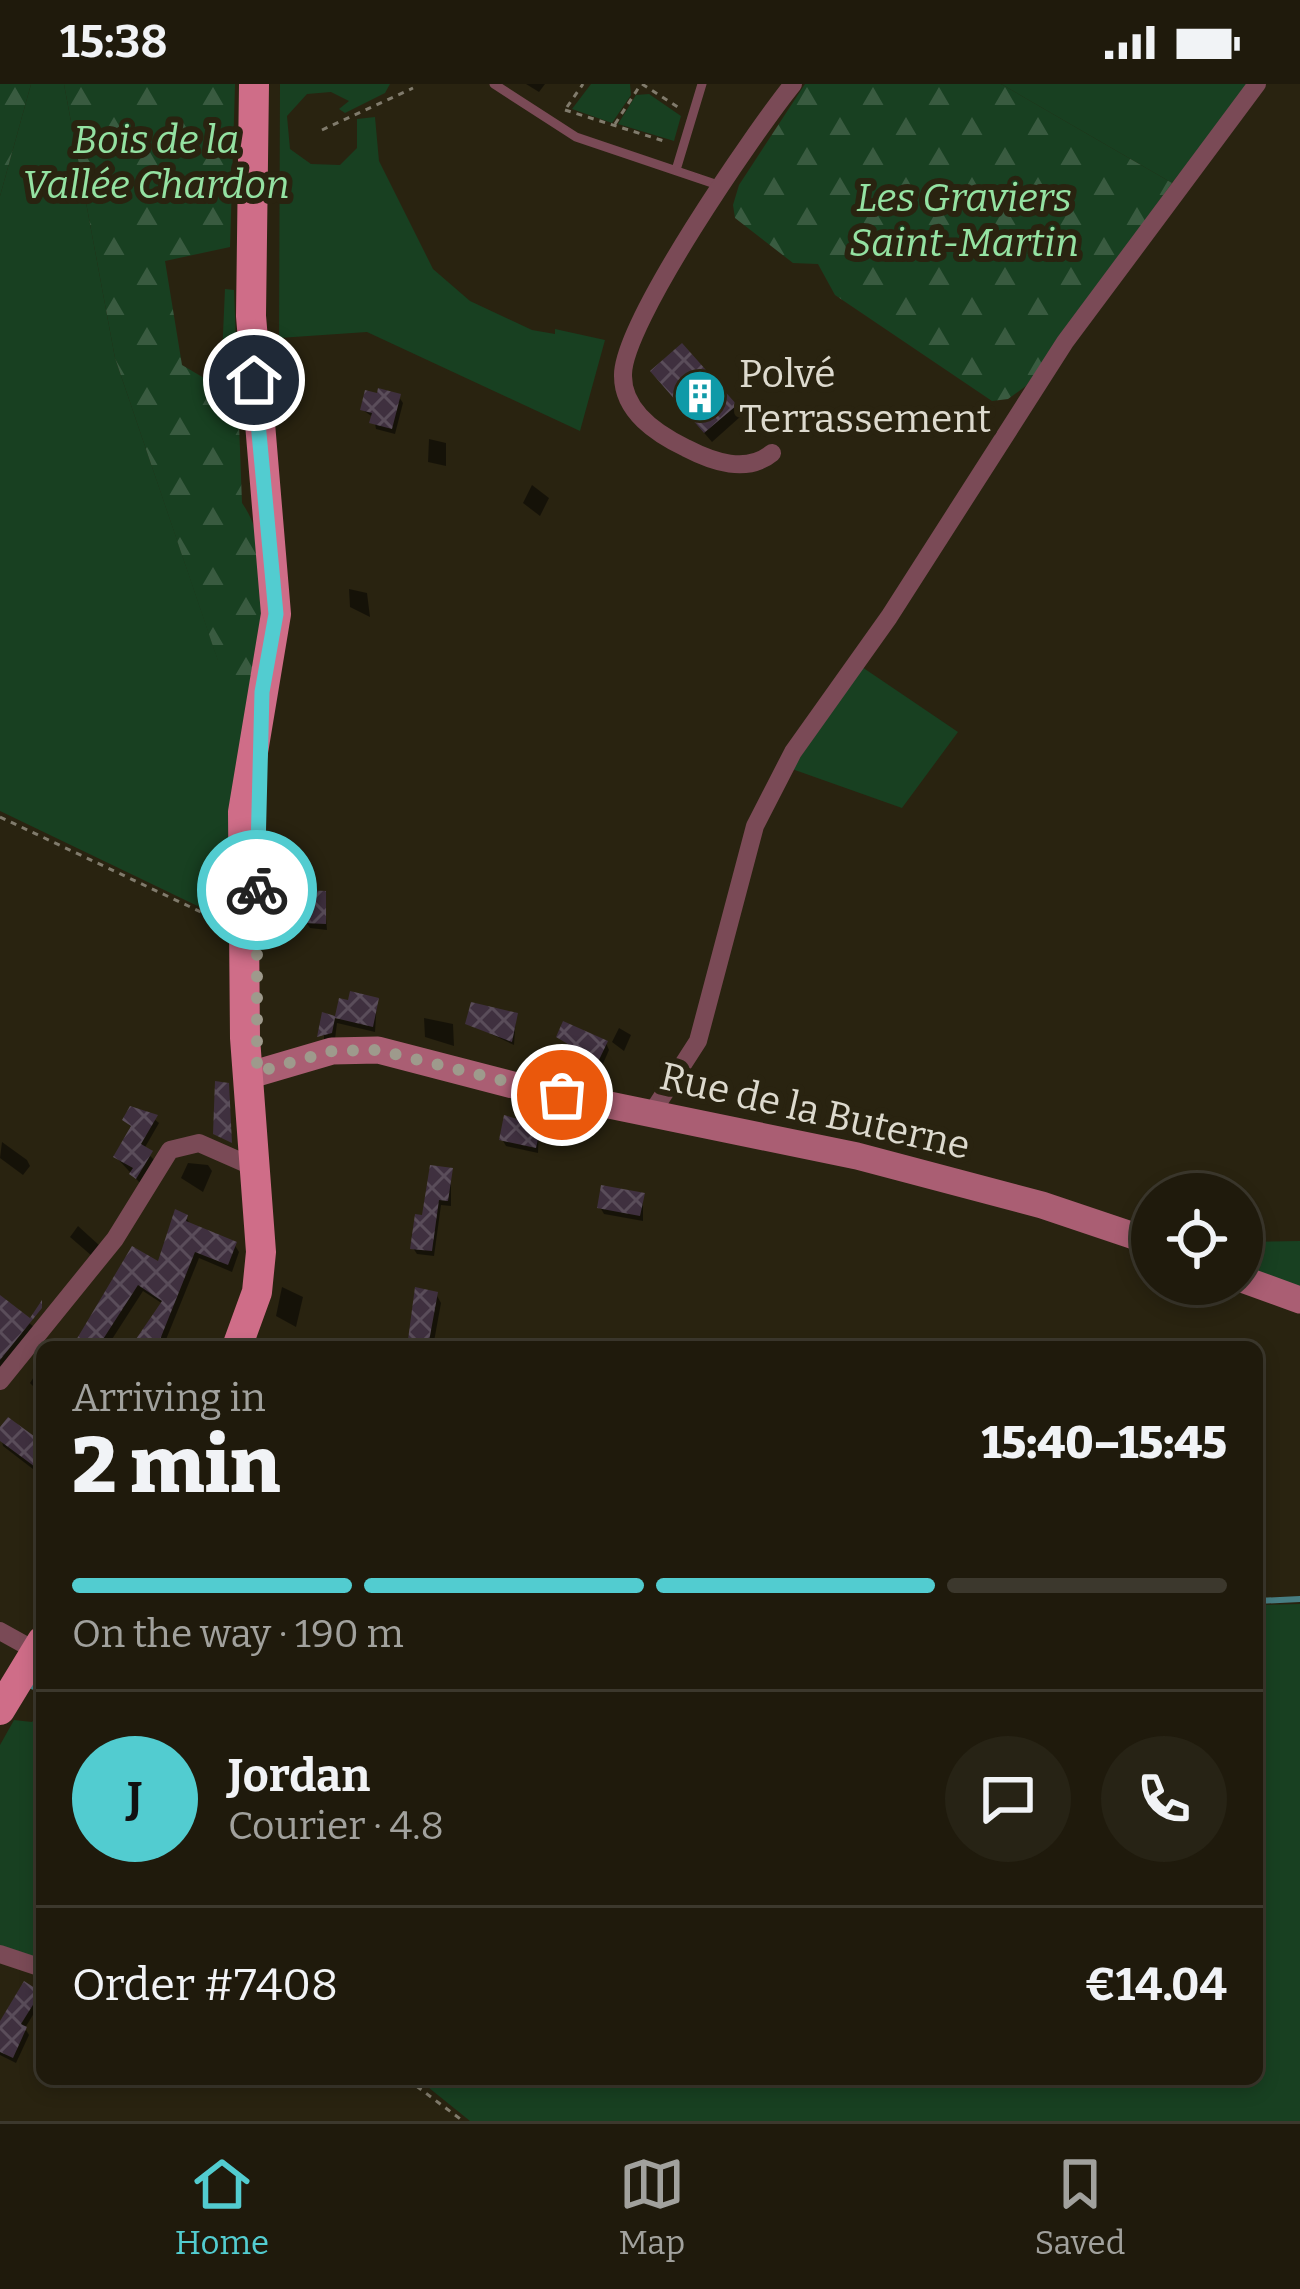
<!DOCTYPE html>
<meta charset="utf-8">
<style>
body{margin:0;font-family:Bitter,serif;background:#272315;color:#f1f3f6;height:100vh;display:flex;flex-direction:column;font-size:45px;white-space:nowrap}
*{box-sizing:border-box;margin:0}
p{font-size:39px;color:#a1a19d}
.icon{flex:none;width:66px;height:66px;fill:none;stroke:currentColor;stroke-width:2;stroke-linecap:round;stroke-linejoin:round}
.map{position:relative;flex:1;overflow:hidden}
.sheet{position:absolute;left:36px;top:1257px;width:1227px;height:744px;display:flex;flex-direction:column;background:#1f1a0c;border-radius:18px;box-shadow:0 6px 18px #0003,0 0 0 3px #3c382d}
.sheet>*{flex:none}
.buttons{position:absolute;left:1131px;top:1089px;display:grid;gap:24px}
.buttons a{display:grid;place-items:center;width:132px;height:132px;border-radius:50%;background:#1f1a0c;box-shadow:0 6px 18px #0003,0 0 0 3px #3c382d;font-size:60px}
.pin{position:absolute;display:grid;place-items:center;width:102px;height:102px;color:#fff;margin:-51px;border:6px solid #fff;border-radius:50%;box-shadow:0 3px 12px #0007}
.courier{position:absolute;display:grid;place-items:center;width:120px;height:120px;margin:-60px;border:9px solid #52ccd0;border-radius:50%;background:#fff;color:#222;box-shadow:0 3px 15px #0007}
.overview em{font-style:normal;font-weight:800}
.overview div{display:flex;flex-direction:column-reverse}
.overview{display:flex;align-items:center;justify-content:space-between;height:204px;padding:0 36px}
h1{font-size:78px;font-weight:800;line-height:90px}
.bar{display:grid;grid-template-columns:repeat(4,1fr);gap:18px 12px;align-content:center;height:144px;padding:0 36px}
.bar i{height:15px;border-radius:9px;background:#3c382d}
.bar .on{background:#52ccd0}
.bar p{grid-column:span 4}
.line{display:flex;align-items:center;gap:30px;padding:0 36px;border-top:3px solid #3c382d}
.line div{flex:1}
.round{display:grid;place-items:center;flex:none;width:126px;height:126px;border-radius:63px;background:#272315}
.status{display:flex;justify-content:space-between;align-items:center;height:84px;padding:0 60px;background:#1f1a0c;direction:ltr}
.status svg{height:33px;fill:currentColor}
.tabs{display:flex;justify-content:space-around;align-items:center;height:168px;border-top:3px solid #3c382d;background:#1f1a0c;font-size:33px;color:#a1a19d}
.tabs a{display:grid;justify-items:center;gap:6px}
.tabs .on{color:#52ccd0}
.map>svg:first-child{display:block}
.green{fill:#184021}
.forest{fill:url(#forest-firs)}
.shadow{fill:#0007}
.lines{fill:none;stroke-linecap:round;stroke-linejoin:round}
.stream{stroke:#477e83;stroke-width:6}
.building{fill:url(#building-cross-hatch)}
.path{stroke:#807b6c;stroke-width:3;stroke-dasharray:6 6;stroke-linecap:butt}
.lane{stroke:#7a4a56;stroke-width:9}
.street{stroke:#7a4a56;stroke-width:18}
.secondary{stroke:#aa5e73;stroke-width:27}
.primary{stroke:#cf6d88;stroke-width:30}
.done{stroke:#9e9a8c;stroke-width:12;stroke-dasharray:0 21.6}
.route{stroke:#52ccd0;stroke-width:15}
.labels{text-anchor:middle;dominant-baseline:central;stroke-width:12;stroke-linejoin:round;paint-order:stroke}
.park-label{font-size:39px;font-style:italic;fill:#94e2a2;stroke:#292310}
.poi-label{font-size:39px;fill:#dddace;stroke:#292310;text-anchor:start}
.street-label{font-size:39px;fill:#dddace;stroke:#292310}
</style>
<div class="status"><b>15:38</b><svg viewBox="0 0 49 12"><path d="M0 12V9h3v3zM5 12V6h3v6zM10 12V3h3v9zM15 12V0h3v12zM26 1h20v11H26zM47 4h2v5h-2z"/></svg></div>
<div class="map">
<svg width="1300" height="2037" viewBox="0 0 1300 2037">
<defs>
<pattern id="forest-firs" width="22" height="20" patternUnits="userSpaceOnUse" patternTransform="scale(3)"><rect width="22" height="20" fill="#184021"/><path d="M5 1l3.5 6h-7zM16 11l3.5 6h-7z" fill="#395b40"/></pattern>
<pattern id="building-cross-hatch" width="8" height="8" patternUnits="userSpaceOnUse" patternTransform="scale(3)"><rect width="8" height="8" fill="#3f303f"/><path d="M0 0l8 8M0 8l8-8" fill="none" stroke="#5a4d5a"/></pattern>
</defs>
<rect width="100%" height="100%" fill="#292310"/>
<!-- green -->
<path class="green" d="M31,0H64L115,274L218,576L254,594L237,841L0,727V112Z
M280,0H390L385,9L345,29L339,25L349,17L331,8L307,10L287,32L290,65L311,80L340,81L357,64V35L375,33L379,77L433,185L470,217L532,246L555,250V245L605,256L580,347L367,248L279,254Z
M591,0H630L631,11L612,39L572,25Z
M1001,0H1251L1172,99Z
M649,10L681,32L674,57L618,40L636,11Z
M862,583L958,648L902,724L792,685Z
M1300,1157V1207L1242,1185V1158Z
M1300,1520V2037H470L418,1995H1257V1521Z
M39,1630L42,1631V1878L0,1863V1661L14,1636L32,1638Z"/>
<!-- forest -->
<path class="forest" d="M0,0H31L0,112Z
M64,0H235L230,163L165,177L182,281L204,294L221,297L225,205L234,206L242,419C274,464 262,542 254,594L238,599L218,577L115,274Z
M805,0H1001L1172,99L1026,302L1008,315L992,317L835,211L818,180L793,179L735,134L733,121L739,101Z"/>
<!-- shadow -->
<path class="shadow" d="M526,0H545L539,8Z
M660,298L734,323L740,333L712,358Z
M399,313L403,319L395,350L376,345L374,334L363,326Z
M429,355L446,359V382L428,378Z
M532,401L549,414L540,432L523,419Z
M349,505L367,509L370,533L350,523Z
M324,810L327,846L310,844L306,838Z
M377,916L375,948L337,939L335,955L324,958V932L338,935L341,918Z
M516,932L514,961L468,939Z
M424,934L453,940L454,962L425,953Z
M619,944L631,951L624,967L612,958Z
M560,952L606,959L609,966L602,982Z
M143,1026L159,1039L144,1065L154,1076L140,1099L116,1073L133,1045L125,1036Z
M539,1044L538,1069L506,1062L502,1055Z
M2,1058L27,1076L30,1082L23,1091L0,1074Z
M188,1079L208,1081L212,1087L203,1108L181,1094Z
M451,1087V1122L441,1121L434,1172L417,1170L413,1164L425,1135Z
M643,1112V1137L604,1130L600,1123Z
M186,1133L191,1142L234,1160L239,1168L232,1188L199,1174L163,1263H138L163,1220L143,1207L107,1263H76L133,1166L160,1181Z
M78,1142L100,1162L92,1172L70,1153Z
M282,1203L303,1213L296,1243L276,1232Z
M436,1210L441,1219L433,1263H410Z
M0,1215L34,1243L0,1284Z
M42,1280V1311L30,1299Z
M0,1348L42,1361V1392L3,1362Z
M39,1910L42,1916L25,1944L29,1951L16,1979L0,1971V1947Z"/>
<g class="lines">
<!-- stream -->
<path class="stream" d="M1257,1517L1300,1515
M26,1600L42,1606"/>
</g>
<!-- building -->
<path class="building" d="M682,259L737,321L704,349L650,287Z
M378,304L401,310L392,345L369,339L372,329L360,326L365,306L377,309Z
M304,806L326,807V840L303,839Z
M350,907L379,914L373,943L335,934L332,949L317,953L322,928L335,932L339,914L348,916Z
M471,918L518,929L512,958L465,940Z
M563,937L608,957L598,978L556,953Z
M215,997L229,999L232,1059L213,1050Z
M130,1022L158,1031L141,1060L153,1067L136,1095L129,1090L133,1084L113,1073L131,1042L122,1036Z
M504,1031L541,1042L536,1064L499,1056Z
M430,1081L453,1084L448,1117L439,1116L432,1167L410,1165L415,1130L422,1131Z
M601,1101L645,1109L640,1132L597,1124Z
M175,1125L188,1131L186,1137L237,1158L228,1181L195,1168L157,1263L134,1258L162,1217L138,1201L98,1263H72L132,1162L158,1177Z
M415,1203L438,1208L428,1263H407Z
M0,1211L30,1234L42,1216V1224L0,1276Z
M8,1333L42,1358V1388L0,1357V1343Z
M24,1897L41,1908L21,1940L27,1943L13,1974L0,1968V1937Z"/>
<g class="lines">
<!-- path -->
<path class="path" d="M642,0L681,25
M567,23L583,0
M565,26L667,58
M615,40L641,0
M322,46L413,4
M0,733L220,837
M407,1995L463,2037"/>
<!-- lane -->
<path class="lane" d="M494,0L576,53L721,102
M676,86L702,0"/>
<!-- street -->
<path class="street" d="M772,369C747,390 713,378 686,364C657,350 623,328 623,292C621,241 755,47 793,0
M651,1030L698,957L755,742L793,668L889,533L1065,258L1257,0
M0,1297L115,1155L170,1066L199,1059L256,1084
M0,1547L36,1567
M0,1870L42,1884"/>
<!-- secondary -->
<path class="secondary" d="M247,992L332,967L378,966L517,1002L857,1072L1042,1121L1152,1158
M1242,1195L1300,1216"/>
<!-- primary -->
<path class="primary" d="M237,1263L257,1208L261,1168L245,954L243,728L276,530L251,232L254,0
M0,1626L42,1557"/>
</g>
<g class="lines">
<!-- done -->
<path class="done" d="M257,806V988L332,967L378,966L562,1011"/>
<!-- route -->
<path class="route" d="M254,296L276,530L262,608L257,806"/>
</g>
<!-- icons -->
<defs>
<g id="building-disc" transform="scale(2.7)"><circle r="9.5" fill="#0f9aa8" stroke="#292310"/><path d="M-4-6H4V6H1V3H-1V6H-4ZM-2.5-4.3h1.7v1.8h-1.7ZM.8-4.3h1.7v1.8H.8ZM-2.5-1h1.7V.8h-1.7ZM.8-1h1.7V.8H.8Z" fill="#fff"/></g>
</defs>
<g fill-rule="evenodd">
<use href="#building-disc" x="700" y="312"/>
</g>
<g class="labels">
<!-- park labels -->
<g class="park-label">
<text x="156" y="56">Bois de la<tspan x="156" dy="45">Vallée Chardon</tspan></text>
<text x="964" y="114">Les Graviers<tspan x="964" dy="45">Saint-Martin</tspan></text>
</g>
<!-- poi labels -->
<g class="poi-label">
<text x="739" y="290">Polvé<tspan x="739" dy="45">Terrassement</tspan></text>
</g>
<!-- street labels -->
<g class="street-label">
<text transform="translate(815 1027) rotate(13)">Rue de la Buterne</text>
</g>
</g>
</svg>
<div class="buttons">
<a><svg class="icon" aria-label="locate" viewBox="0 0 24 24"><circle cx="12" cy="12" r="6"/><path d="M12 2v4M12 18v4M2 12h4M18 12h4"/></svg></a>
</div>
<div class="pin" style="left:562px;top:1011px;background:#ea580c"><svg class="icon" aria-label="bag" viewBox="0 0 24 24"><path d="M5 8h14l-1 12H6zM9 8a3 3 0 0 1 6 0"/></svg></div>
<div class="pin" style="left:254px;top:296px;background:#1f2937"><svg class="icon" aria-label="home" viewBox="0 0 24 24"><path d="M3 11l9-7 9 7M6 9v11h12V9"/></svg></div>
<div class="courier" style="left:257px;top:806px"><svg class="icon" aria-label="bike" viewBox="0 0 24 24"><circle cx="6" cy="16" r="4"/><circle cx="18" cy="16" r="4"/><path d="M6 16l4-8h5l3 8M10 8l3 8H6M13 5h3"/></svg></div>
<section class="sheet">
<div class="overview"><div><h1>2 min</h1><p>Arriving in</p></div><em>15:40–15:45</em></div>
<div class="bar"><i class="on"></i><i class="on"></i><i class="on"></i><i></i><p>On the way · 190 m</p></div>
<div class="line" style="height:216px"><b class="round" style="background:#52ccd0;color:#111">J</b><div><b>Jordan</b><p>Courier · 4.8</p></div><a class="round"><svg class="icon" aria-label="chat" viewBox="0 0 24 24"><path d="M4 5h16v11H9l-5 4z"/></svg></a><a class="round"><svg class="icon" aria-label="phone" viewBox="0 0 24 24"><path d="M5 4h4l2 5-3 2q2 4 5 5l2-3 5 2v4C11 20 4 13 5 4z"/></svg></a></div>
<div class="line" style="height:156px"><div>Order #7408</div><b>€14.04</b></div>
</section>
</div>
<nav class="tabs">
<a class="on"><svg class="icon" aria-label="home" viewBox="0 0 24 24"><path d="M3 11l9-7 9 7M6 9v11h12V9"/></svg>Home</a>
<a><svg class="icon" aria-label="map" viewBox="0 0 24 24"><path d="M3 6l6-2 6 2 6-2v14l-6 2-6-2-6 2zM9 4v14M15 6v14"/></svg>Map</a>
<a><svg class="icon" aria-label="saved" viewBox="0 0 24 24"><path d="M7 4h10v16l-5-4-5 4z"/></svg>Saved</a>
</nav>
